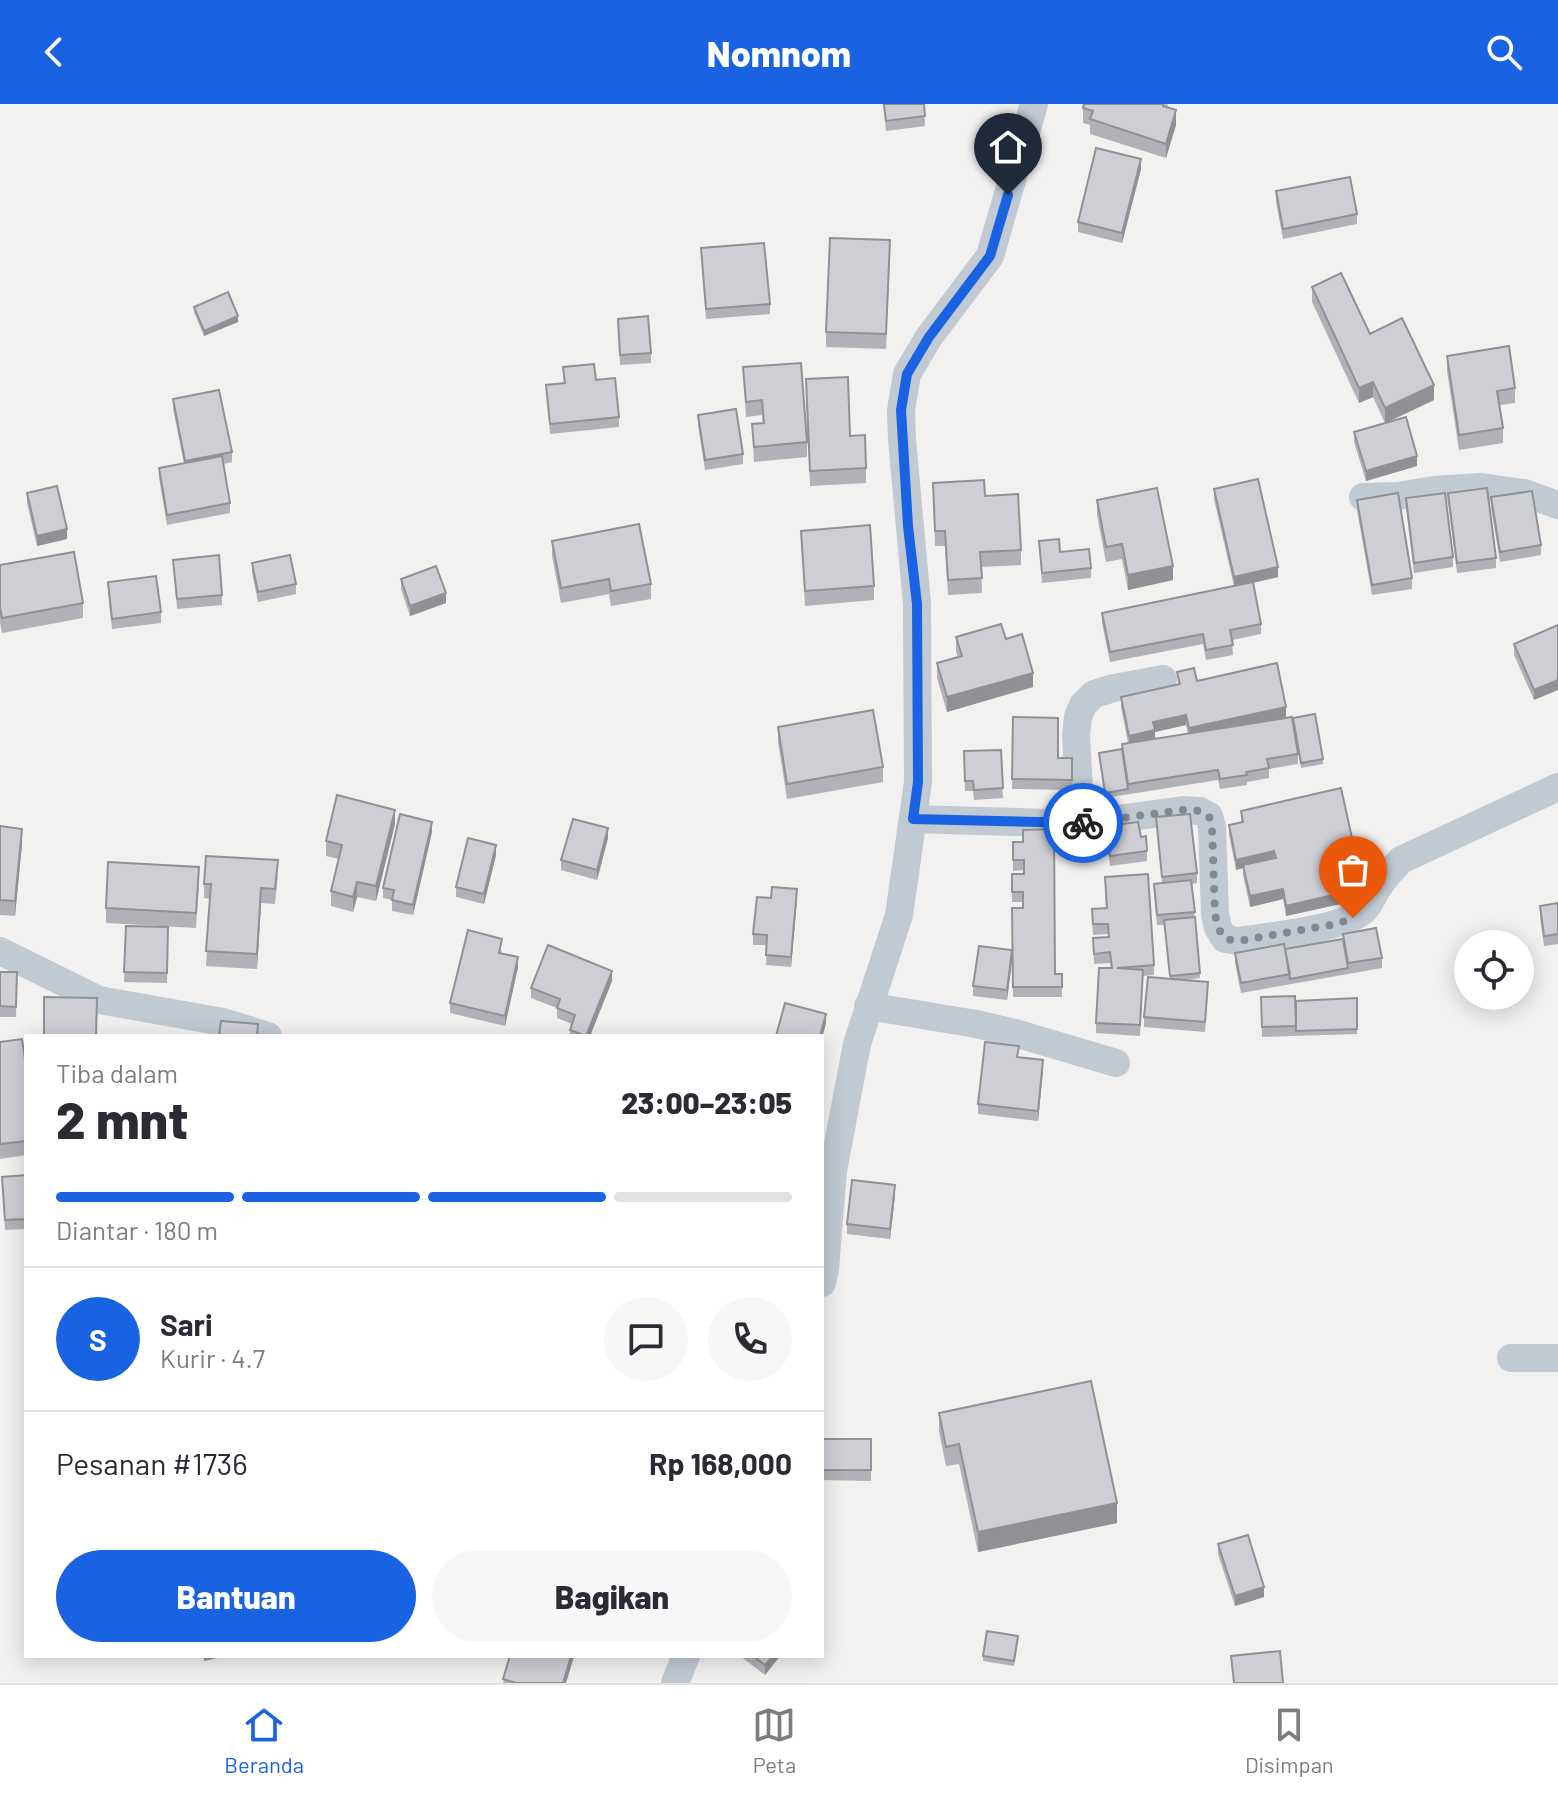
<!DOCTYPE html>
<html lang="id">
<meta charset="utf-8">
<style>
body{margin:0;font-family:Barlow,sans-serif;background:#f7f7f7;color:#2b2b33;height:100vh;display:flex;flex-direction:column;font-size:30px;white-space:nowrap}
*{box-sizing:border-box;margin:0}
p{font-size:26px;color:#7c7c81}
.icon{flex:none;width:44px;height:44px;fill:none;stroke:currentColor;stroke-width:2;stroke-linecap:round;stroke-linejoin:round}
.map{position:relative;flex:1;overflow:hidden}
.sheet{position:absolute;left:24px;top:930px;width:800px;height:624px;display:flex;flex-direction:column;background:#fff;border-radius:0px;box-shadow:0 4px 20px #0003}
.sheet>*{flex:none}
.buttons{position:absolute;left:1454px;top:826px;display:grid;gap:16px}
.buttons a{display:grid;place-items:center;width:80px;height:80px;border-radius:50%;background:#fff;box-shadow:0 4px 20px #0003;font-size:40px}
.pin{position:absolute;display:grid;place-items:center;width:68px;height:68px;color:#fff;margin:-82px -34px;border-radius:50% 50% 50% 0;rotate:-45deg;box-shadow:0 0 8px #0007}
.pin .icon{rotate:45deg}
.courier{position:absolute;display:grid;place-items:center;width:80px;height:80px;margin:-40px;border:6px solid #1963e3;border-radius:50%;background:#fff;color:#222;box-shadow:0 2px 10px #0007}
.headline em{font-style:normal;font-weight:800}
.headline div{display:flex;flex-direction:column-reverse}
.headline{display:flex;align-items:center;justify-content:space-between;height:136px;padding:0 32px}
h1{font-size:52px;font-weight:800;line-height:60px}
.bar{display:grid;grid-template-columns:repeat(4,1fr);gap:12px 8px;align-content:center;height:96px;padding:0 32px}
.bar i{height:10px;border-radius:6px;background:#e1e1e2}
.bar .current{background:#1963e3}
.bar p{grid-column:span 4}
.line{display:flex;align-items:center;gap:20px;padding:0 32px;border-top:2px solid #e1e1e2}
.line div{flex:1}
.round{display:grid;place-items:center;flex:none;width:84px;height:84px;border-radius:42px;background:#f7f7f7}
.cta{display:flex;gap:16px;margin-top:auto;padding:16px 32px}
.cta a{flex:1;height:92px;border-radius:48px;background:#1963e3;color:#fff;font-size:32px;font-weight:800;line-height:92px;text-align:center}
.cta a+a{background:#f7f7f7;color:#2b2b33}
header{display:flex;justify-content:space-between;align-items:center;height:104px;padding:0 32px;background:#1963e3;color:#fff;font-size:36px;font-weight:800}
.dock{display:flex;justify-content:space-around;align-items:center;height:112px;border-top:2px solid #e1e1e2;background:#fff;font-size:22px;color:#7c7c81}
.dock a{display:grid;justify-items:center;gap:4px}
.dock .current{color:#1963e3}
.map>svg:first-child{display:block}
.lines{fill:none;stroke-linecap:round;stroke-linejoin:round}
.minor{stroke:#c1c9d2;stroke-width:28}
.wall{fill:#b0b2b7;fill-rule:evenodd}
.shaded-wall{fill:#909195}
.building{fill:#cdcfd5;stroke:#909195;stroke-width:2}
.done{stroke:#848991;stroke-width:8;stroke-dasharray:0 14.4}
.route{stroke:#1963e3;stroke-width:10}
</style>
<header><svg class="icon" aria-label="back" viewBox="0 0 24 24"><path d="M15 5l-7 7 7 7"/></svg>Nomnom<svg class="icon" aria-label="search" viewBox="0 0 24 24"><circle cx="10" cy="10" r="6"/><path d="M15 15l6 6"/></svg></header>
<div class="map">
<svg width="1558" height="1579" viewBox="0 0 1558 1579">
<rect width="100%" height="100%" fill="#f3f0f0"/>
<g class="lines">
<!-- minor -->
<path class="minor" d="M1363,393L1398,392L1434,386L1481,383L1524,389L1558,401
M913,715L1081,720L1183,706L1200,707L1209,712L1212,723L1215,810L1218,824L1225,835L1238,837C1269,832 1342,826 1364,806C1370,800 1373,792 1377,785C1384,774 1392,765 1401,756L1558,683
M1081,720L1076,632L1078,613L1083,601L1094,590L1114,584L1163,575
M0,847L99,896L223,918L268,932
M868,902L976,920L1015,929L1116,959
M822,1179L825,1165L833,1067L842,1019L857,940L899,811L918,678L917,500L902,336L901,306L907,270L929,233L990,152L1034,0
M1511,1254H1558
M675,1579L686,1552"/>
</g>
<!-- wall -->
<path class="wall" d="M883,0H924L925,22L886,27Z
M1168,0L1167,3L1176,21L1166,54L1090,30V21L1083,19V4Z
M1141,65L1122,139L1078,128V118Z
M1276,87L1357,110V120L1283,135L1276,98Z
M701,144L770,200V210L706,215Z
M890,151L886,245L826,243V228Z
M1312,183L1370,230L1434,296L1386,319L1417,362L1366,377L1354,338V328L1385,319L1373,293L1359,299L1312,198Z
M194,203L238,218L204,232L194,208Z
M618,215L651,249V259L620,261Z
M1447,252L1515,284V299L1500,301L1503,324V339L1459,346L1447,267Z
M563,263L619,313V323L550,330L546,281L564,279Z
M743,263L807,338V353L754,358L752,320L763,319L762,311L746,313Z
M806,290L866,364V379L810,382Z
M173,295L232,348V358L223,360L230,399V409L167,421L159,374V364L184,360L173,305Z
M698,311L743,350V360L705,366L698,321Z
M933,379L985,392L1021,446V461L981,463L982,489L948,491L945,442H935Z
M1214,385L1278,473L1253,479L1261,520V530L1232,536L1233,551L1206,556L1203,540L1110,558L1102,519V509L1234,482L1214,395Z
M27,389L67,435L37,442L27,399Z
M1448,389L1496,454V464L1457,469L1448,399Z
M1491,393L1541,441V451L1500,458L1491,404Z
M1406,394L1453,453V463L1414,469L1406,404Z
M1097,396L1173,476L1128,486L1122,455L1106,458L1097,411Z
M1357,396L1412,474V485L1372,491L1357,406Z
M801,427L874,482V496L805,502Z
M552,437L651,480V495L611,502L609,490L561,499L552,452Z
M1039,437L1091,464V474L1042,479Z
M173,456L222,491V501L177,505Z
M252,459L296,480V490L258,498L252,469Z
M0,461L83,499V514L2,529L0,518Z
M401,475L446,499L410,512L401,485Z
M108,478L161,508V519L112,525L108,488Z
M1558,521L1534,596L1514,551V540Z
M956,533L1033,583L947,608L937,574V559L958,554L956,548Z
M1177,568L1286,613L1264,618L1298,650V660L1269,665V674L1247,678V681L1220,685L1218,676L1105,694L1099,649L1122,645V640L1128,639L1121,603V593L1178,581ZM1186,621L1188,630L1155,635V628Z
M1013,613L1058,654H1072V686L1012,685Z
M1293,619L1323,655V660L1301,664Z
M778,623L883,663V678L787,695L778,638Z
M1001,646L1003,694L974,696L973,687H965L964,647Z
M1241,707L1363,795L1286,812L1283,795L1250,803L1243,771V764L1236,766L1229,731V721L1241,718Z
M1156,713L1197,769V779L1192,780L1200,874L1185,876L1208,888L1205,928L1144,923V913L1170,874L1164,821H1157L1154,790V780L1162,779Z
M395,720L376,797L357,793L353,808L331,802V787L339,755L326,752V737Z
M0,722L22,740L15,812L0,811Z
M1106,722L1147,747V757L1110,762L1106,732Z
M432,728L413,811L392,807V796L383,794V784Z
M608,734L597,776L561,766V756Z
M1013,738H1023L1055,870H1062V893H1013L1012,804H1023V798H1012V770H1024V766L1013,767Z
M496,751L484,800L456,793V783Z
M278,771L275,800L261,799L257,865L206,862L210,795L204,794V780Z
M1105,773L1154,861V871L1143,872L1140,932L1096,929V919L1111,864L1110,859L1094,860L1093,834L1109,833L1108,830L1093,831L1092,815V805L1106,804Z
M199,778L196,824L106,819V804Z
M797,795L791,863L766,861L767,841H753V830Z
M1558,799V840L1544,842L1540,812V802Z
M126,822L168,823L167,879L124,878Z
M1343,830L1382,854V864L1241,889L1235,859V849L1285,845L1343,835Z
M502,845L501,849L518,863L505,922L450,909V899Z
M1012,857L1007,896L973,892V882Z
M0,868H17L16,913H0Z
M612,877L590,932H570V926L572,920L557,914V904L531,894V884Z
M1261,893L1296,897L1357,894V930L1262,933Z
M0,938L26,962V1051L0,1055Z
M1043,966L1038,1017L978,1010V1000Z
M26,1071V1125L5,1126L2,1073Z
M895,1091L890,1135L847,1130V1120Z
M939,1309L1117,1419L978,1448L959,1360L946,1362L939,1328Z
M822,1335H871V1377L822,1376Z
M1218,1440L1264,1493L1235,1502L1218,1450Z
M1018,1537L1014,1562L983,1557V1552Z
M510,1552H574L566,1579H503Z
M740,1552H780L765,1571Z"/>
<!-- shaded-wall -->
<path class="shaded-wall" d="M1176,6V21L1166,54V40Z
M1141,55V65L1122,139V129Z
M238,212V218L204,232V227Z
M1373,278V293L1359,299V284Z
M1434,281V296L1385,319V304Z
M1417,352V362L1366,377V367Z
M67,425V435L37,442V432Z
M1173,462V476L1128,486V471Z
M1278,463V473L1234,483V473Z
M446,489V499L410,512V502Z
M1033,569V583L947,608V593Z
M1558,576V586L1534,596V586Z
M1286,603V613L1189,634V624Z
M1186,611V621L1155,628V636L1129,642V632L1153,618Z
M395,706V720L376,797V782Z
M432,718V728L413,811V801Z
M608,724V734L597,776V766Z
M22,725V740L15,812V797Z
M496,741V751L484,800V790Z
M1274,747V757L1243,761V764L1236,766V756Z
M357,778V793L353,808V793Z
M261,784V799L257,865V850Z
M1363,784V795L1286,812V802Z
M797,785V795L791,863V853Z
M1283,785V795L1250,803V792Z
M1012,846V857L1007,896V886Z
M518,853V863L505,922V912Z
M612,867V877L590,932H586Z
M826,910V920L822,934V932H820Z
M1043,956V966L1038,1017V1007Z
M895,1081V1091L890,1135V1125Z
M1117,1399V1419L978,1448V1428Z
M1264,1483V1493L1235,1502V1492Z
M204,1552H226L204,1557Z
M571,1552H574L566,1579H563Z
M773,1552H780L765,1571V1561Z"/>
<!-- building -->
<path class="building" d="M884,0H924L925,12L886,17Z
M1084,0H1163V2L1176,6L1166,40L1090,15L1093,7L1083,4Z
M1096,44L1141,55L1122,129L1078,118Z
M1350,73L1357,110L1283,125L1276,87Z
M830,134L890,136L886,230L826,228Z
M764,139L770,200L706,205L701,144Z
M1341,169L1370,230L1402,214L1434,281L1385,304L1373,278L1359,284L1312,183Z
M228,188L238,212L204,227L194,203Z
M648,212L651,249L620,251L618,215Z
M1509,242L1515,284L1497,287L1503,324L1459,331L1447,252Z
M801,259L807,338L754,343L752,320L764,319L762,296L746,298L743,263Z
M594,260L596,276L615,274L619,313L550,320L546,281L565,279L563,263Z
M848,273L850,332L865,331L866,364L810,367L806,275Z
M219,286L232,348L185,357L173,295Z
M736,305L743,350L705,356L698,311Z
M1406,313L1417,352L1366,367L1354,328Z
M222,352L230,399L167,411L159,364Z
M1258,375L1278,463L1234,473L1214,385Z
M984,376L985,392L1018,390L1021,446L980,448L982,474L948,476L945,427H935L933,379Z
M57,382L67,425L37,432L27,389Z
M1157,384L1173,462L1128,471L1122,440L1106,443L1097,396Z
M1487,384L1496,454L1457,459L1448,389Z
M1532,387L1541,441L1500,448L1491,393Z
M1398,389L1412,474L1372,481L1357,396Z
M1445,389L1453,453L1414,459L1406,394Z
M639,420L651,480L611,487L609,475L561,484L552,437Z
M870,421L874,482L805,487L801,427Z
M1059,435L1060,448L1089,445L1091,464L1042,469L1039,437Z
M74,448L83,499L2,514L0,503V461Z
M219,451L222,491L177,495L173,456Z
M290,451L296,480L258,488L252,459Z
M436,462L446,489L410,502L401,475Z
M156,472L161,508L112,515L108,478Z
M1253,478L1261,520L1230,526L1233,541L1206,546L1203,530L1110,548L1102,509Z
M1001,520L1006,535L1022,530L1033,569L947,593L937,559L962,552L956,533Z
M1558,521V576L1534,586L1514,540Z
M1277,559L1286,603L1189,624L1186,611L1153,618L1155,626L1129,632L1121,593L1180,580L1177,568L1194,564L1197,577Z
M873,606L883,663L787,680L778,623Z
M1315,610L1323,655L1301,659L1293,614Z
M1013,613L1058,614V654H1072V676L1012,675Z
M1292,613L1298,650L1267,655L1269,664L1246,668L1247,671L1220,675L1218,666L1128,680L1122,640Z
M1122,645L1128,685L1105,689L1099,649Z
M1001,646L1003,684L974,686L973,677H965L964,647Z
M1341,684L1363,784L1286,802L1283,785L1250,792L1243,761L1276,754L1274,747L1236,756L1229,721L1243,718L1241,707Z
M337,691L395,706L376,782L357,778L353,793L331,787L342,741L326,737Z
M400,710L432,718L413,801L392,796L394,786L383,784Z
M1190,710L1197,769L1162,773L1156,713Z
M573,715L608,724L597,766L561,756Z
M1138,718L1141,733L1146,732L1147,747L1110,752L1106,722Z
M0,722L22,725L15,797L0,796Z
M1054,725L1055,870H1062V883H1013L1012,804H1023V788H1012V770H1024V756H1013V738H1023V726Z
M468,734L496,741L484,790L456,783Z
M206,752L278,756L275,785L261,784L257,850L206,847L211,780H204Z
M108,758L199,763L196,809L106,804Z
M1148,770L1154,861L1117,864L1143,866L1140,921L1096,919L1099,864H1112L1110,848L1094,850L1093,834L1109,833L1108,820H1093L1092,805L1107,804L1105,773Z
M1191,776L1195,808L1157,811L1154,780Z
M772,783L797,785L791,853L766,851L767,831L753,830L757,793L771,794Z
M1558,799V830L1544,832L1540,802Z
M1195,813L1200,869L1170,872L1164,816Z
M126,822L168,823L167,869L124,868Z
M1376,824L1382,854L1348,859L1343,830Z
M468,826L502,835L499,849L518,853L505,912L450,899Z
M1343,835L1348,864L1290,875L1285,845Z
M1284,840L1290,870L1241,879L1235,849Z
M548,841L612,867L586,932L570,926L575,911L557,904L560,895L531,884Z
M979,842L1012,846L1007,886L973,882Z
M0,868H17L16,903L0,902Z
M1148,873L1208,878L1205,918L1144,913Z
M1295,892L1296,922L1262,923L1261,893Z
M44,893L97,894L96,932H44Z
M1357,894V925L1296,927V897Z
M785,899L826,910L820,932H776Z
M221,917L258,920L257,932H219Z
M22,935L26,962V1037L0,1040V938Z
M985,938L1019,942L1017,953L1043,956L1038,1007L978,1000Z
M26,1071V1115L5,1116L2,1073Z
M852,1076L895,1081L890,1125L847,1120Z
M1091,1277L1117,1399L978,1428L959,1340L946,1343L939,1309Z
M822,1335H871V1366H822Z
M1248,1431L1264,1483L1235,1492L1218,1440Z
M987,1527L1018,1532L1014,1557L983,1552Z
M1280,1547L1283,1579H1234L1231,1552Z
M510,1552H571L563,1579H517L503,1575Z
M753,1552H773L765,1561Z"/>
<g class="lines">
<!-- done -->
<path class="done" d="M1083,719L1183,706L1200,707L1209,712L1212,723L1215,810L1218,824L1225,835L1238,837L1336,820L1353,814"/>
<!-- route -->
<path class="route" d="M1008,91L990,152L929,233L907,270L901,306L908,422L917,500L918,678L913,715L1083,719"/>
</g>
</svg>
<div class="buttons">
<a><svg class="icon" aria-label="locate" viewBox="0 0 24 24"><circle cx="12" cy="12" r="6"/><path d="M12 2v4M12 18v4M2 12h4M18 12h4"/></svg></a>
</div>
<div class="pin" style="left:1353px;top:814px;background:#ea580c"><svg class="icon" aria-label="bag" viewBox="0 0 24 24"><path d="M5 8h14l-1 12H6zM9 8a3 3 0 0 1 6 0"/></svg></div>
<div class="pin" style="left:1008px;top:91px;background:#1f2937"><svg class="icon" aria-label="home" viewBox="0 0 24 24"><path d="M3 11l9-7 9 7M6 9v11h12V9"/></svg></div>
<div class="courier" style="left:1083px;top:719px"><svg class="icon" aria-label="bike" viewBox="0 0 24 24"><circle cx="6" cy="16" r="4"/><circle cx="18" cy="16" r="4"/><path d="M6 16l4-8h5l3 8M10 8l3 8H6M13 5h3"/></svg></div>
<section class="sheet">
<div class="headline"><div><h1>2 mnt</h1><p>Tiba dalam</p></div><em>23:00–23:05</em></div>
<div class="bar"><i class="current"></i><i class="current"></i><i class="current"></i><i></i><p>Diantar · 180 m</p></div>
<div class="line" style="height:144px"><b class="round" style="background:#1963e3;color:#fff">S</b><div><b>Sari</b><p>Kurir · 4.7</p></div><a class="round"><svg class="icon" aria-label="chat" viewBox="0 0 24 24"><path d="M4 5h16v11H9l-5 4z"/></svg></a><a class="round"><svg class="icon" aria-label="phone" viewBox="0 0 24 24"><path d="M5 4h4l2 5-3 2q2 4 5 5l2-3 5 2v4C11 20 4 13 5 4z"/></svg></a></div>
<div class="line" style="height:104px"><div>Pesanan #1736</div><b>Rp 168,000</b></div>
<div class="cta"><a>Bantuan</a><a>Bagikan</a></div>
</section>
</div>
<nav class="dock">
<a class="current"><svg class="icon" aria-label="home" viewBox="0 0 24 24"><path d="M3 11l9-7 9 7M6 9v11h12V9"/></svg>Beranda</a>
<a><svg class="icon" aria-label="map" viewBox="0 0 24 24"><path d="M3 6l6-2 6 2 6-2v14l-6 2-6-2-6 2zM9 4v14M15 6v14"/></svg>Peta</a>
<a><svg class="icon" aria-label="saved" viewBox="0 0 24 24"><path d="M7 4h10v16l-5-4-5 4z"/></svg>Disimpan</a>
</nav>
